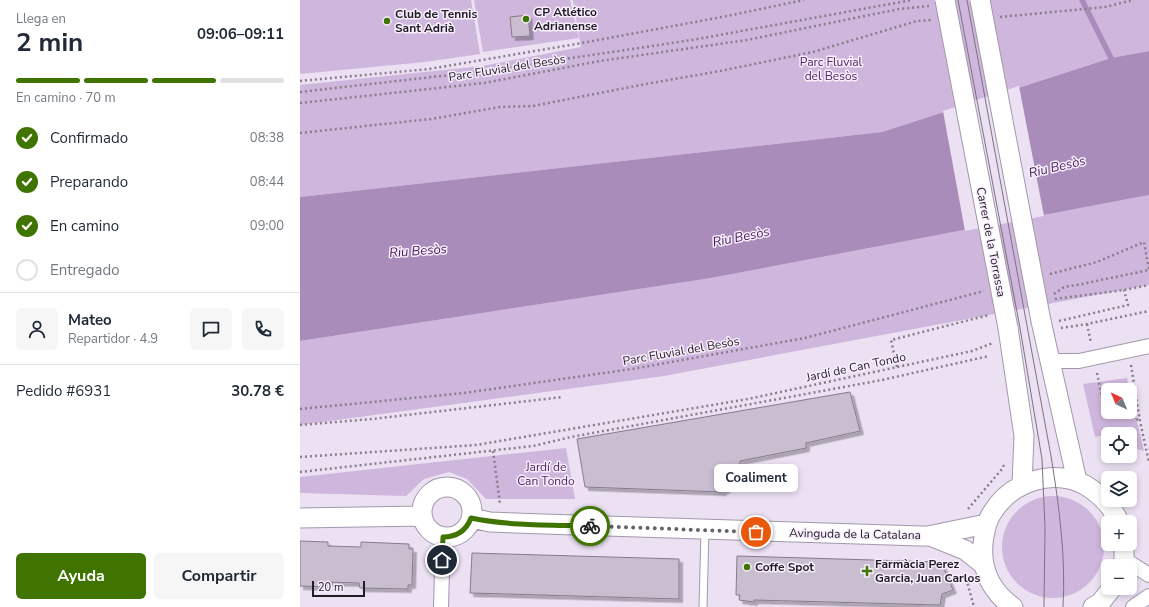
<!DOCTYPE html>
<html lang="es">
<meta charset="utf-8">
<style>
body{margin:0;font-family:"Nunito Sans",sans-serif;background:#f6f6f7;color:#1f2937;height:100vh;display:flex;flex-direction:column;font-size:15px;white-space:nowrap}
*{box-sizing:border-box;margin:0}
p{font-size:13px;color:#747a83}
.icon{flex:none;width:22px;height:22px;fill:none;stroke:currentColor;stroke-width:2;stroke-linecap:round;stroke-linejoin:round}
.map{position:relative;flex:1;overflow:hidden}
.drawer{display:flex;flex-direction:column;background:#fff;width:300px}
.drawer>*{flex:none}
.needle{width:26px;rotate:316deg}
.buttons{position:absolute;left:801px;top:383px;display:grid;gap:8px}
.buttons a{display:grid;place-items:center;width:36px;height:36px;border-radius:6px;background:#fff;box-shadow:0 2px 6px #0003;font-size:20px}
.scale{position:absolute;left:12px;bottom:10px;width:53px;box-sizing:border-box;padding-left:4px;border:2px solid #211c23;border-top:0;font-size:11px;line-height:14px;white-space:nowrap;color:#211c23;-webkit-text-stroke:3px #f8eefe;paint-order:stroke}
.pin{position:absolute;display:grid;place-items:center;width:34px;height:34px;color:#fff;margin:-17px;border:2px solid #fff;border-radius:50%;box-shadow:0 1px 4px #0007}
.courier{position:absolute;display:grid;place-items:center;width:40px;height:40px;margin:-20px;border:3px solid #3f7400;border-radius:50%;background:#fff;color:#222;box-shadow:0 1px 5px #0007}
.bubble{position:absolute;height:28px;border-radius:6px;background:#fff;box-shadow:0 2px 6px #0003;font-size:13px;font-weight:700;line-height:28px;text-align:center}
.overview em{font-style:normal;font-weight:700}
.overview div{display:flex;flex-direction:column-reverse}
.overview{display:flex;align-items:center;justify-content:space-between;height:68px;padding:0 16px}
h1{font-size:26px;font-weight:700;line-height:30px}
.bar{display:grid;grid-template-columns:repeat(4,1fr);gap:6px 4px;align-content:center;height:48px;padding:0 16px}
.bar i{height:5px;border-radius:3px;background:#e0e1e3}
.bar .current{background:#3f7400}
.bar p{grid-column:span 4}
.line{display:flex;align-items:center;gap:10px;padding:0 16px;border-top:1px solid #e0e1e3}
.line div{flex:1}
.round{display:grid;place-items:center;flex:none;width:42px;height:42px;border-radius:6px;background:#f6f6f7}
ol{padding:0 16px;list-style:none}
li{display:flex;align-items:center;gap:12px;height:44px}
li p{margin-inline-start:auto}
li .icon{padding:4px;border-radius:50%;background:#3f7400;color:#fff;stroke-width:4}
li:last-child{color:#747a83}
li i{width:22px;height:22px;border:2px solid #e0e1e3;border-radius:50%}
.cta{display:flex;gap:8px;margin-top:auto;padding:8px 16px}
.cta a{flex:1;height:46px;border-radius:6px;background:#3f7400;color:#fff;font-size:16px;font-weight:700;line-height:46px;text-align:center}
.cta a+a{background:#f6f6f7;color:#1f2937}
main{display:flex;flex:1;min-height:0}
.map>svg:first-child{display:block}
.green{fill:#cfb6dd;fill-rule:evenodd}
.water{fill:#a98cb9}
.pier{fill:#ece0f3}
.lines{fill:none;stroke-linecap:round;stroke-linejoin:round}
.stream{stroke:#a98cb9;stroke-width:5.5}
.building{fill:#c9bdd0;stroke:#877b8d;filter:url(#shadow)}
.lane-casing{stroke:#a398aa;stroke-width:9}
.street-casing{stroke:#a398aa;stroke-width:16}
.secondary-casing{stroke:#a398aa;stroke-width:21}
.path{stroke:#867e8a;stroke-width:2.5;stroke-dasharray:2 3;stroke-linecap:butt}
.lane{stroke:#fff;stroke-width:7}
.street{stroke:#fff;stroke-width:14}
.secondary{stroke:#fff;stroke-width:19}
.tram{stroke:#7b737f;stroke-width:1}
.secondary-bridge-casing{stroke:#a398aa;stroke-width:21;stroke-linecap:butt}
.secondary-bridge{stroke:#fff;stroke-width:19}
.done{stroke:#68616c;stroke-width:4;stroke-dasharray:0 7.2}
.route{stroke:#3f7400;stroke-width:5}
.poi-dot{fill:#3f7400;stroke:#f8eefe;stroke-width:1.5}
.labels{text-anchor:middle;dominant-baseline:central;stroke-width:3;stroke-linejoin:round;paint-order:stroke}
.poi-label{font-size:12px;font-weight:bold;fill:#211c23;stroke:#f8eefe;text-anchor:start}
.park-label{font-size:12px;fill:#4d265f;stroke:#f8eefe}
.street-label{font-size:12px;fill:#211c23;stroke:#f8eefe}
.water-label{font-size:13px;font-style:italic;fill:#431d55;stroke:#f8eefe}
</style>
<main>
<section class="drawer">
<div class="overview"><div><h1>2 min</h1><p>Llega en</p></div><em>09:06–09:11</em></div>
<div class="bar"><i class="current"></i><i class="current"></i><i class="current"></i><i></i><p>En camino · 70 m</p></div>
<ol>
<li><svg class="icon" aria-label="check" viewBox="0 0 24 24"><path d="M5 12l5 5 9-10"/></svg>Confirmado<p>08:38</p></li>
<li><svg class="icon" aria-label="check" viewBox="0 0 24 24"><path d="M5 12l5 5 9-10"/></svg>Preparando<p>08:44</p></li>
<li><svg class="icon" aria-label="check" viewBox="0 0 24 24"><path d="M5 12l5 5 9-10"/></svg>En camino<p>09:00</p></li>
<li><i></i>Entregado</li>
</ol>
<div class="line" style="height:72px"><a class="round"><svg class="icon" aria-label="person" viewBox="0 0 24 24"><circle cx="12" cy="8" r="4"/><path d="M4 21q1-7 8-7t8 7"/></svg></a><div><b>Mateo</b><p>Repartidor · 4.9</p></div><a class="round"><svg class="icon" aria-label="chat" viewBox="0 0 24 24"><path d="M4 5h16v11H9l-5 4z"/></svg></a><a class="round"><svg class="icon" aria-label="phone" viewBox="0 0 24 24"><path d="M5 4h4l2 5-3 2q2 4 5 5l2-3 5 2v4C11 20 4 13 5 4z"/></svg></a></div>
<div class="line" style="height:52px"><div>Pedido #6931</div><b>30.78 €</b></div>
<div class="cta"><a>Ayuda</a><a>Compartir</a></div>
</section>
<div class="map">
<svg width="849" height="607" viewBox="0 0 849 607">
<defs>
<filter id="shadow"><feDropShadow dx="3.5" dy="3.5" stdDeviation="0" flood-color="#0004"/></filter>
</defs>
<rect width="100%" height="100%" fill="#ece0f3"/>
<!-- green -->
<path class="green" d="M0,0H171L180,54L125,62L0,74Z
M174,0H270L279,38L183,52Z
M273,0H849V51L811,58L582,132L0,197V85L182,66L281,47Z
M849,195V285L364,376L0,425V341L411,278Z
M827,378L844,451L830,447V434H808L795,437L783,384ZM808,390H830V412H808Z
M266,448L275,499H186L167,479L149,472L124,479L106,496L0,493V477Z
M702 547a51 51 0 1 1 102 0a51 51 0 1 1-102 0Z"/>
<!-- water -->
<path class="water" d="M849,51V195L411,278L0,341V197L582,132L811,58Z"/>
<!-- pier -->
<path class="pier" d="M719,86L744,216L665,231L643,111Z"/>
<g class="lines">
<!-- stream -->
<path class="stream" d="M782,0L814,64"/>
</g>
<!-- building -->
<path class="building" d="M228,15L230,36L212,37L210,17Z
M550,392L560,431L506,443V448L440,461L438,481L422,492L285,487L277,439Z
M0,541L28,542V546L61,547V542L109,544V549H113L112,585H108V589L60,588L59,583L27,582V587L0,586Z
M172,553L379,559V599L170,593Z
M437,556L641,562L653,590L642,594L640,605L454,600V602L439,600L440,595H436Z"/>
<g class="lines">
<!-- lane casing -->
<g class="lane-casing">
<path id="lane" d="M403,607L405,530"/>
</g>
<!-- street casing -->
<g class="street-casing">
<path id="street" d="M751,361H779L849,346
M824,559L849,575
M141,607L143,537
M833,607L849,596"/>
</g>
<!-- secondary casing -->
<g class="secondary-casing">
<path id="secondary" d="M741,321L777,481
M708,328L724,436L722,485
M122 512a25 25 0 1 1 50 0a25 25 0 1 1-50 0Z
M0,518L122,516
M171,518L190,522L243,524L621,536H628L686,524
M630,536L665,550L684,565
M822,566L824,559V544
M713,607C689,590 679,565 684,536C686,527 687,520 692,513C711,482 752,468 785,485C800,494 812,506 819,522
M793,607L800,603L812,588"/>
</g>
<!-- path -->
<path class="path" d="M700,17L805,7L833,0
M0,81L129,69L282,43L427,16L504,0
M0,92L185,71L392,40L612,0
M0,103L184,83L300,61L447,40L599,9L629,6
M0,133L131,119L200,107L233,106L346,84L420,71L513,52L617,21L632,20
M750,274L797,262L844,242L849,270
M754,294L764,287L782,284L849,270
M755,299L824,290L849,285
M759,321L828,305L824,290
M787,324L791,343
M761,328L787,324L849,311
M831,365L840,421L849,463
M597,367L591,340L689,315
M797,373L803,401L808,404
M0,409L164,393L332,369L505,338L684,291
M823,412L840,421
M0,425L72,419L263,397
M193,451L200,504
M0,457L176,445L448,399L672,351L693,343
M0,472L233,446L271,437L582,380L689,356
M668,509L702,469L704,465
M665,574L674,607"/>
<!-- lane -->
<use href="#lane" class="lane"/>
<!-- street -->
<use href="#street" class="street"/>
<!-- secondary -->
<use href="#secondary" class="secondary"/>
<!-- tram -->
<path class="tram" d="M658,0L720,328L742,459L745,527L744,607
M667,0L751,456C759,505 766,557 763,607"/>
<!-- secondary-bridge casing -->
<g class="secondary-bridge-casing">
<path id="secondary-bridge" d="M645,0L708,328
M680,0L741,321"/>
</g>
<!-- secondary-bridge -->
<use href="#secondary-bridge" class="secondary-bridge"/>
</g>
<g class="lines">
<!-- done -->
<path class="done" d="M290,526L456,532"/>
<!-- route -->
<path class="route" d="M142,560L143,537C157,537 166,531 171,518C210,526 251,525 290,526"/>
</g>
<!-- markers -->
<g class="poi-dot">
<circle cx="226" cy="19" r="4"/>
<circle cx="87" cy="21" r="4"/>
<circle cx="447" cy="567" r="4"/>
<path d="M565 565h4v4h4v4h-4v4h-4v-4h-4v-4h4z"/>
</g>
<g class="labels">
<!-- poi labels -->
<g class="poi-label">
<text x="234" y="12">CP Atlético<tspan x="234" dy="14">Adrianense</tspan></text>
<text x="95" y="14">Club de Tennis<tspan x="95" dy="14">Sant Adrià</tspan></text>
<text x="575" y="564">Farmàcia Perez<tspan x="575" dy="14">Garcia, Juan Carlos</tspan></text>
<text x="455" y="567">Coffe Spot</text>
</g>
<!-- park labels -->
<g class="park-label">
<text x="531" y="62">Parc Fluvial<tspan x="531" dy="14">del Besòs</tspan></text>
<text x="246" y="467">Jardí de<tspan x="246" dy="14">Can Tondo</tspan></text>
</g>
<!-- street labels -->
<g class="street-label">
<text transform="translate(207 68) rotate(-9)">Parc Fluvial del Besòs</text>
<text transform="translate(691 242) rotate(79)">Carrer de la Torrassa</text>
<text transform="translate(381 351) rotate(-10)">Parc Fluvial del Besòs</text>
<text transform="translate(556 367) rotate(-12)">Jardí de Can Tondo</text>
<text transform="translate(555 534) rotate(1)">Avinguda de la Catalana</text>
</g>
<!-- water labels -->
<g class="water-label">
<text transform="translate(757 167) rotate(-13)">Riu Besòs</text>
<text transform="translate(441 237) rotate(-11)">Riu Besòs</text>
<text transform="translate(118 251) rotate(-4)">Riu Besòs</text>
</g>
</g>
</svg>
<div class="buttons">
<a><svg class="needle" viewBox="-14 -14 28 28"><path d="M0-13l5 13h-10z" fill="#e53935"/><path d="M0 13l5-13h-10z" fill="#747a83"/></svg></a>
<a><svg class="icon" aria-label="locate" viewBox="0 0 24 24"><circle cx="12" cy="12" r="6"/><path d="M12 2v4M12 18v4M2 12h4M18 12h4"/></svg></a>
<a><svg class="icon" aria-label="layers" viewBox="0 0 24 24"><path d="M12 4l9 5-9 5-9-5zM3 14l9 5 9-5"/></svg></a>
<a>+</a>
<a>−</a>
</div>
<div class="scale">20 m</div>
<div class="pin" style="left:456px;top:532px;background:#ea580c"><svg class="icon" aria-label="bag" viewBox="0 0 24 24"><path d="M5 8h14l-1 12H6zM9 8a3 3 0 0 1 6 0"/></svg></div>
<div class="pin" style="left:142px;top:560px;background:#1f2937"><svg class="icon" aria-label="home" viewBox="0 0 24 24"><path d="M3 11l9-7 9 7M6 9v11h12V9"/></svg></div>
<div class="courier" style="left:290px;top:526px"><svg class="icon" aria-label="bike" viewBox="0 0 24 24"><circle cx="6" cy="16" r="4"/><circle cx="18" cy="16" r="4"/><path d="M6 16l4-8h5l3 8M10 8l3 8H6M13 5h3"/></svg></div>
<div class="bubble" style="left:414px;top:464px;width:84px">Coaliment</div>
</div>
</main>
